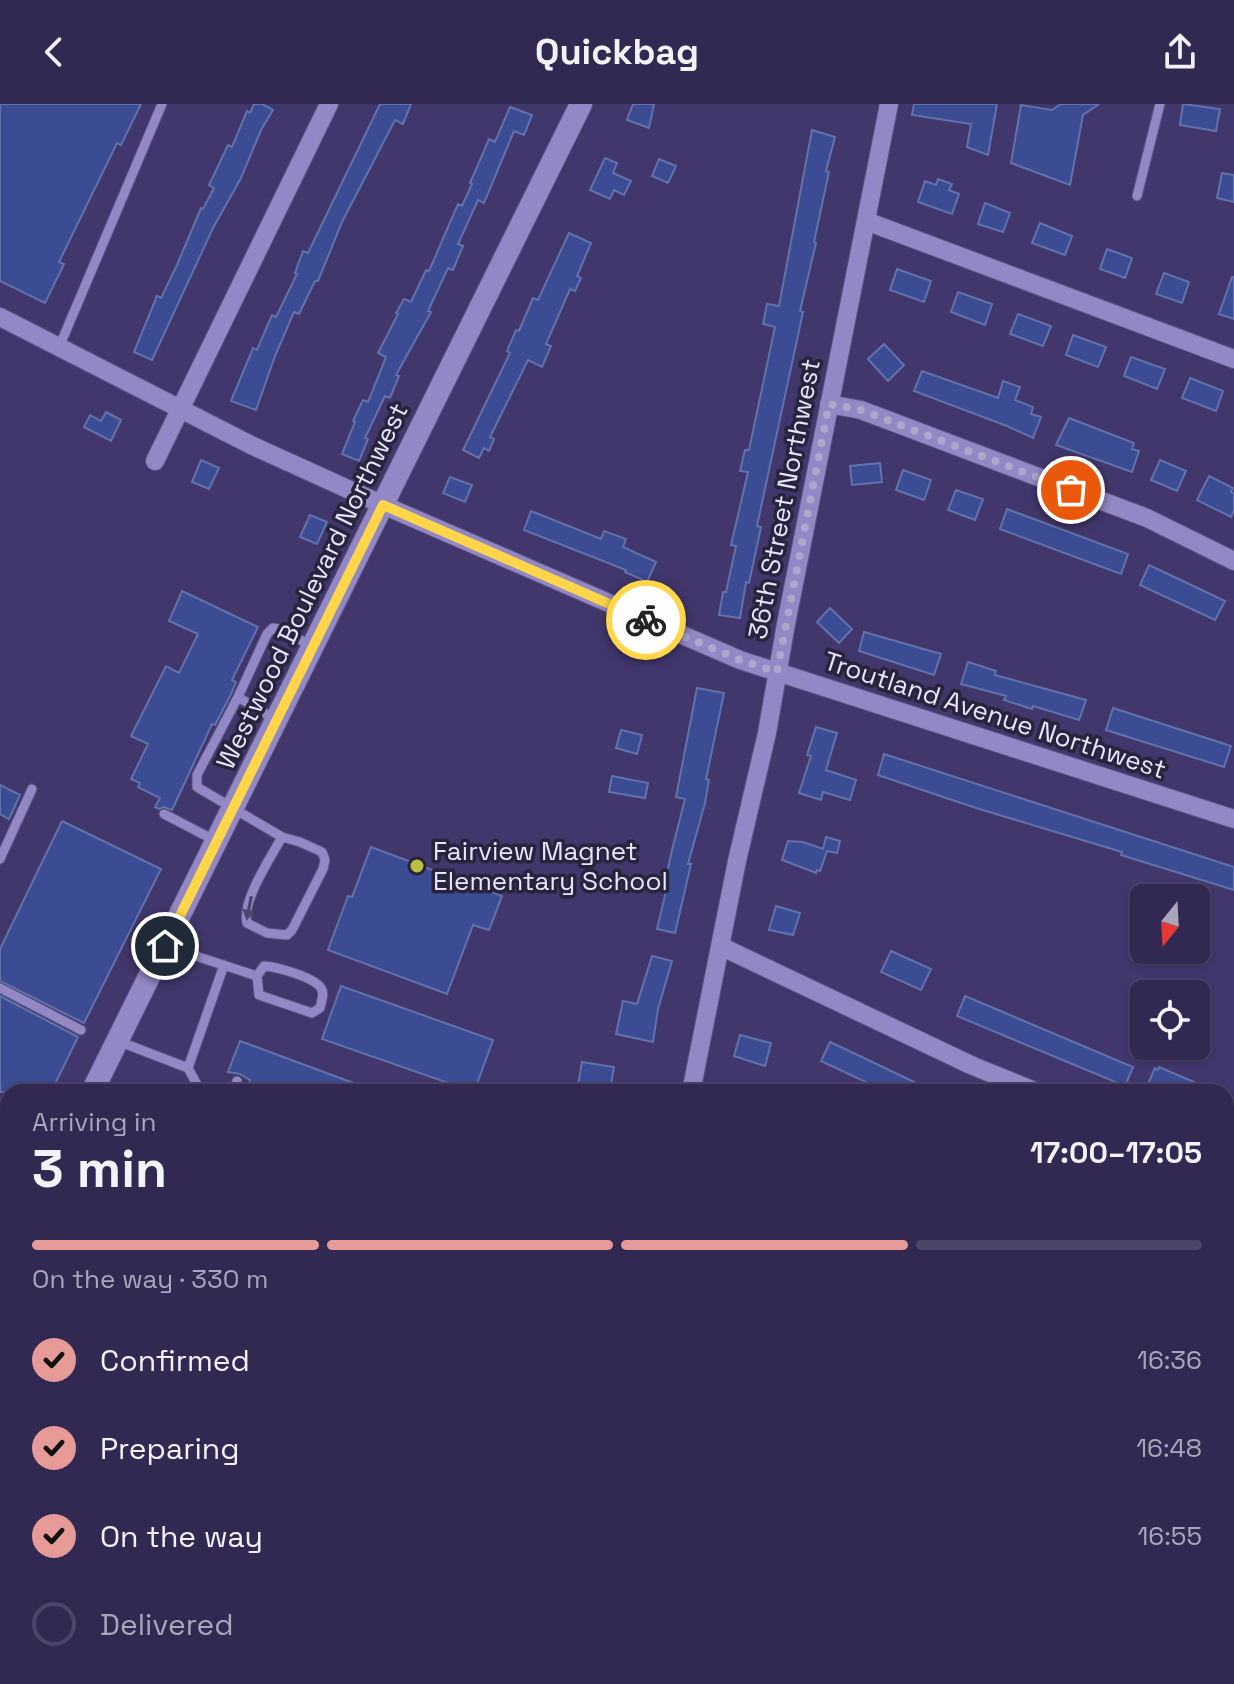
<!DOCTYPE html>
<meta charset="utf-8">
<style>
body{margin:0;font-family:"Space Grotesk",sans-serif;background:#3d355c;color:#f1f3f6;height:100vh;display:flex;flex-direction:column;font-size:30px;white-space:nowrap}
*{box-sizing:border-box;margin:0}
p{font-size:26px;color:#a8a6b8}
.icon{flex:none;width:44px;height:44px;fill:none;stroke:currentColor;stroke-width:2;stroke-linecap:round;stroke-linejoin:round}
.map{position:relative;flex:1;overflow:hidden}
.side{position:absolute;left:0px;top:980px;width:1234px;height:600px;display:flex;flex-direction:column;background:#322952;border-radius:24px 24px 0 0;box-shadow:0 2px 6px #0004,0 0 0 2px #4d4569}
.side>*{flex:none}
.needle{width:52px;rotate:198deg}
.controls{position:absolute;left:1130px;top:780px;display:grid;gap:16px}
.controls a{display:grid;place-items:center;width:80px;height:80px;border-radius:12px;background:#322952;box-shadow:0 2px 6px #0004,0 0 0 2px #4d4569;font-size:40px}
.pin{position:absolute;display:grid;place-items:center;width:68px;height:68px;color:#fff;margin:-34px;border:4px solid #fff;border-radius:50%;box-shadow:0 2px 8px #0007}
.courier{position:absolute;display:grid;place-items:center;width:80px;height:80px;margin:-40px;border:6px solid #ffd54a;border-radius:50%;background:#fff;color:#222;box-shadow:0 2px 10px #0007}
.summary em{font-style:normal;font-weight:800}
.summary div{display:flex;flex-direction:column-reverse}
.summary{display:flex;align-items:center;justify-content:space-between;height:136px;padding:0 32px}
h1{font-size:52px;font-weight:800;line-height:60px}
.bar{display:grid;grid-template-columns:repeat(4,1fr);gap:12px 8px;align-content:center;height:96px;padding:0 32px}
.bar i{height:10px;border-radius:6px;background:#4d4569}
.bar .current{background:#e69b98}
.bar p{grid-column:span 4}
ol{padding:0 32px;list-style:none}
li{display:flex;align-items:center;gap:24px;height:88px}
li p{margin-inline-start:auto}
li .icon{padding:8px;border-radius:50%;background:#e69b98;color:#111;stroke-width:4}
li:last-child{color:#a8a6b8}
li i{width:44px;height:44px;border:4px solid #4d4569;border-radius:50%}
header{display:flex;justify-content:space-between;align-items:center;height:104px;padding:0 32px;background:#322952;font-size:36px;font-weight:800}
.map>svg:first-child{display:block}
.green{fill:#645a92}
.building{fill:#3b4b94;stroke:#6272aa;stroke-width:2}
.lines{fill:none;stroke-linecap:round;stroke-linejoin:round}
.service-casing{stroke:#5b517e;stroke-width:11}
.minor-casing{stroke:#5b517e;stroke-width:20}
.tertiary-casing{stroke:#5b517e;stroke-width:24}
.service{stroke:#9288c5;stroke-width:9}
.minor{stroke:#9288c5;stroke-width:18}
.tertiary{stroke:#9288c5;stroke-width:22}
.oneway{fill:#4d476c}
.done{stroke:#ada7cc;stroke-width:8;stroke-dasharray:0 14.4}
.route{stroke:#ffd54a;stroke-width:10}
.poi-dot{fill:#bbc044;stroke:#28243c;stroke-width:3}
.labels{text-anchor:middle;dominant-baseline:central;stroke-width:7;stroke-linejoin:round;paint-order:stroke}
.street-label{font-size:26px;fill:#e7e4ff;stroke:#28243c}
.poi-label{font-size:26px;fill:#e7e4ff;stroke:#28243c;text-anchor:start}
</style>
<header><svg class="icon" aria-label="back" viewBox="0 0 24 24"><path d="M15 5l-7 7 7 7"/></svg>Quickbag<svg class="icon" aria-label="share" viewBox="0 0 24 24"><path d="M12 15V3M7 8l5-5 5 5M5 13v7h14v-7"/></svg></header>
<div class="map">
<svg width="1234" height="1580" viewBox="0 0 1234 1580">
<rect width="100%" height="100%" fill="#42376d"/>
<!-- green -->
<path class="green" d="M89,1572H779L775,1580H86Z"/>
<!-- building -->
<path class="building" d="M0,0H141L121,41L117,39L59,158L64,160L45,199L0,177Z
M254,0H262L273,6L261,26L241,74L213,124L152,256L134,248L157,192L161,194L177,161L201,104L203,105L214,84L209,81L228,41L232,43L247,7L250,9Z
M380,0H411L403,20L395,16L342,118L318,177H315L299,210L294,208L275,252L256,306L231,297L253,244L257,246L272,211L276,213L297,170L295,169L303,147L308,149Z
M633,0H654L649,24L627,16Z
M914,0H997L988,51L967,43L971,20L912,11Z
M1061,0H1099L1083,11L1070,81L1011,59L1021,1L1052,6Z
M1183,0L1220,5L1216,27L1180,21Z
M510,3L532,11L524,31L514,27L484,99L478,96L458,140L463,142L453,166L448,164L428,207L431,208L396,271L399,272L390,294L385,292L365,334L368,335L359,357L342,350L355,318L353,317L363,296L368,298L386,253L378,249L398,210L396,209L404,195L411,198L426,166L429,167L458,100L462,102L472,80L470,79L489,35L495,38Z
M812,26L835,33L826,67L829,68L814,138L816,139L800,207L803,208L757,422L761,423L749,479L746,478L740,514L719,511L723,488H726L736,442L731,441L748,368L740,367L745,346H749L775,223L763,220L767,200L779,202Z
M605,54L617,59L613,69L631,77L624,91L614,86L610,95L590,86Z
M659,55L676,62L668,79L652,72Z
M1222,69L1234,71V98L1217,94Z
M938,75L952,80L949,86L959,90L952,110L918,98L925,77L936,81Z
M985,99L1010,109L1003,128L978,120Z
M1040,119L1072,132L1065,151L1032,139Z
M569,129L591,139L577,172L581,174L575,187L570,185L546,240L551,242L542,263L528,256L490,333L494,335L489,347L484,344L479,354L463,346L510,249L507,247L516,226L519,227L533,194L538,196Z
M1107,145L1132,154L1125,174L1100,165Z
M897,165L931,177L924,198L890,186Z
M1164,169L1189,178L1182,199L1156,190Z
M1232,173H1234V215L1219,210Z
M958,188L992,200L985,221L951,208Z
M1018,210L1051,222L1043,242L1010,230Z
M1073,231L1106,243L1098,263L1066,251Z
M884,240L904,261L888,277L868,255Z
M1131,253L1165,265L1157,285L1124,272Z
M922,267L998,294L1003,277L1020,283L1015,296L1033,303L1031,310L1041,313L1033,334L1007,322L914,287Z
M1190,274L1223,287L1216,307L1182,294Z
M106,308L121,316L111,337L84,323L90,311L101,317Z
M1069,314L1134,339L1132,345L1139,347L1132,368L1056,341Z
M201,356L219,364L209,385L192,378Z
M1160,356L1186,367L1177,387L1151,376Z
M880,359L882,378L852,381L850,362Z
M903,366L931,376L924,396L896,386Z
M1209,372L1233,384L1231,388L1234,390V406L1231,413L1197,396Z
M450,373L472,381L465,398L443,389Z
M956,386L983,395L975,416L948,406Z
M1007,405L1128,450L1121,470L1000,425Z
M531,407L601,435L604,427L626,435L623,443L656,458L647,478L625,468L626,466L524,426Z
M310,411L327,418L317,440L300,433Z
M1149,461L1225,497L1215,516L1140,481Z
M182,487L258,523L232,576L236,578L231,590L215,621L212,620L172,706L164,703L159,705L155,703L160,694L138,683L140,679L131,675L148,640L131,632L166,562L179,569L198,530L169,517Z
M830,504L852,525L839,539L817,518Z
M864,528L941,550L934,571L859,547Z
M968,558L996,567L995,571L1086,596L1079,616L1033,602L1032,605L1004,596L1006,592L961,580Z
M697,584L724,589L706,675L709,676L705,699L688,760H691L675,829L657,825L668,779L665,778L672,746L685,695L676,693Z
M1113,604L1231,642L1224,663L1106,626Z
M816,623L837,629L826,666L856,676L850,696L823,688L821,696L799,689L811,652L807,651Z
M621,626L642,631L637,650L616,644Z
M884,650L1234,763V786L1121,751L1122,748L976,704L878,671Z
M612,672L648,679L645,694L609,688Z
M0,681L20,691L9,715L0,710Z
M62,717L161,765L84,919L0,877V845Z
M826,733L840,737L837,749L827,747L820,767L817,766L816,769L782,756L788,737L803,738L823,745Z
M371,743L502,792L489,826L473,821L447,890L328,846L348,792L352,793Z
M776,802L800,809L793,831L769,826Z
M891,847L931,865L921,886L881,868Z
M652,852L672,857L658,905L653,938L616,930L623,897L637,900Z
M341,882L493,936L474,988L322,935Z
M0,892L78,933L51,988H0Z
M965,892L1133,963L1125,982L957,912Z
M740,931L771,939L765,962L734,952Z
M240,937L375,987L374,988H246L250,976L240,970L228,968Z
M830,938L864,954L935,988H887L821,957Z
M582,958L614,963L610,987L578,981Z
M1159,963L1194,978L1190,988H1162L1147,982L1155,964L1158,966Z"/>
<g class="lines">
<!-- service casing -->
<g class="service-casing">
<path id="service" d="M1137,92L1160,0
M60,241L162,0
M238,593L267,530L273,524L283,526L311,542
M276,616L238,593L197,671V683L282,733L300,738L322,748L325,756L323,765L292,826L287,831L267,829L247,819C241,798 271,753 282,733
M164,710L214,736
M0,755L32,685
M165,842L257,872
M264,862C277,863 314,873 321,884C325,890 321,898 320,904L312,909L259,891L257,872Z
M0,884L81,926
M118,937L188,964
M201,988L188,964L224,861
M234,988L237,977
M0,1335L8,1339
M482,1572L498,1580
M704,1572L706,1580
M445,1580L449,1572
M751,1580L755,1572"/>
</g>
<!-- minor casing -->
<g class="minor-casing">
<path id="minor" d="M866,117L1234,255
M0,213L253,342L383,401L740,556L1234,715
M829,300L861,306L1147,414L1234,457
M155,357L329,0
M720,842L973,962L1037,988
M691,988L737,757L767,629L786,520L889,0
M1226,1058L1234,1061
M0,1174L8,1153
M1226,1463L1234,1447
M792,1580L796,1572"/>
</g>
<!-- tertiary casing -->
<g class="tertiary-casing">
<path id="tertiary" d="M92,988L581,0
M0,1032L8,1037
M1177,1572L1190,1580"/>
</g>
<!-- service -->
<use href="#service" class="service"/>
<!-- minor -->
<use href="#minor" class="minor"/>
<!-- tertiary -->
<use href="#tertiary" class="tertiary"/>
</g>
<!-- one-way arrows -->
<defs><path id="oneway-solid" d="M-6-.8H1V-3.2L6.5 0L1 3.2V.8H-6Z" transform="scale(2)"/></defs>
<use class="oneway" href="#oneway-solid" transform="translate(249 804) rotate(101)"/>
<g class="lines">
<!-- done -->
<path class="done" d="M646,516L740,556L777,568L829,300L861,306L1071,386"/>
<!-- route -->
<path class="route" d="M165,842L383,401L646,516"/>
</g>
<!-- markers -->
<circle class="poi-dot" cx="417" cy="762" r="8"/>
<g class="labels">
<!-- street labels -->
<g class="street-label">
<text transform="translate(784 395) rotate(-79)">36th Street Northwest</text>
<text transform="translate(312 482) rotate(-64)">Westwood Boulevard Northwest</text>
<text transform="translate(995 611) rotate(18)">Troutland Avenue Northwest</text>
</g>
<!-- poi labels -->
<g class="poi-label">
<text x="433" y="747">Fairview Magnet<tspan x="433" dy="30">Elementary School</tspan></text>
</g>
</g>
</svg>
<div class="controls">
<a><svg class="needle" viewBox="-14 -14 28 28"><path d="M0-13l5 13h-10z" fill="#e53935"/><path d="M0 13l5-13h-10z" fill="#a8a6b8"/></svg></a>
<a><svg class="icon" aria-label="locate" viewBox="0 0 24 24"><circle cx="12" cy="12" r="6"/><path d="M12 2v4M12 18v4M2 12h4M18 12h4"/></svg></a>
</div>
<div class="pin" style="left:1071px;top:386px;background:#ea580c"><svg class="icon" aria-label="bag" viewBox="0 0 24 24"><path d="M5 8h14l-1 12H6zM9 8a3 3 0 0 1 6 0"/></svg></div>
<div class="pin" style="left:165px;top:842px;background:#1f2937"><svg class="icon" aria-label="home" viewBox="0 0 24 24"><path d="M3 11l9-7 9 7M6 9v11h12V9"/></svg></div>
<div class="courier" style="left:646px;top:516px"><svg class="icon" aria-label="bike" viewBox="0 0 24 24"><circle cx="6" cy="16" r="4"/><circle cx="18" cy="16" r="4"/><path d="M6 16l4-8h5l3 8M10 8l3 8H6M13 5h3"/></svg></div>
<section class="side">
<div class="summary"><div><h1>3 min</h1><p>Arriving in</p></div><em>17:00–17:05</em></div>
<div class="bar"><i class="current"></i><i class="current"></i><i class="current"></i><i></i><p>On the way · 330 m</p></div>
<ol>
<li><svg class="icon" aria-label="check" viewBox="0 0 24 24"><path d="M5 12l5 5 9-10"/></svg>Confirmed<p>16:36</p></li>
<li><svg class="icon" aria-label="check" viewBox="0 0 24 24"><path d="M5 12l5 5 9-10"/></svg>Preparing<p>16:48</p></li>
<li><svg class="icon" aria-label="check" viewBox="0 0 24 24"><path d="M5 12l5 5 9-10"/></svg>On the way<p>16:55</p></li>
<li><i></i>Delivered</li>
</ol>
</section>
</div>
